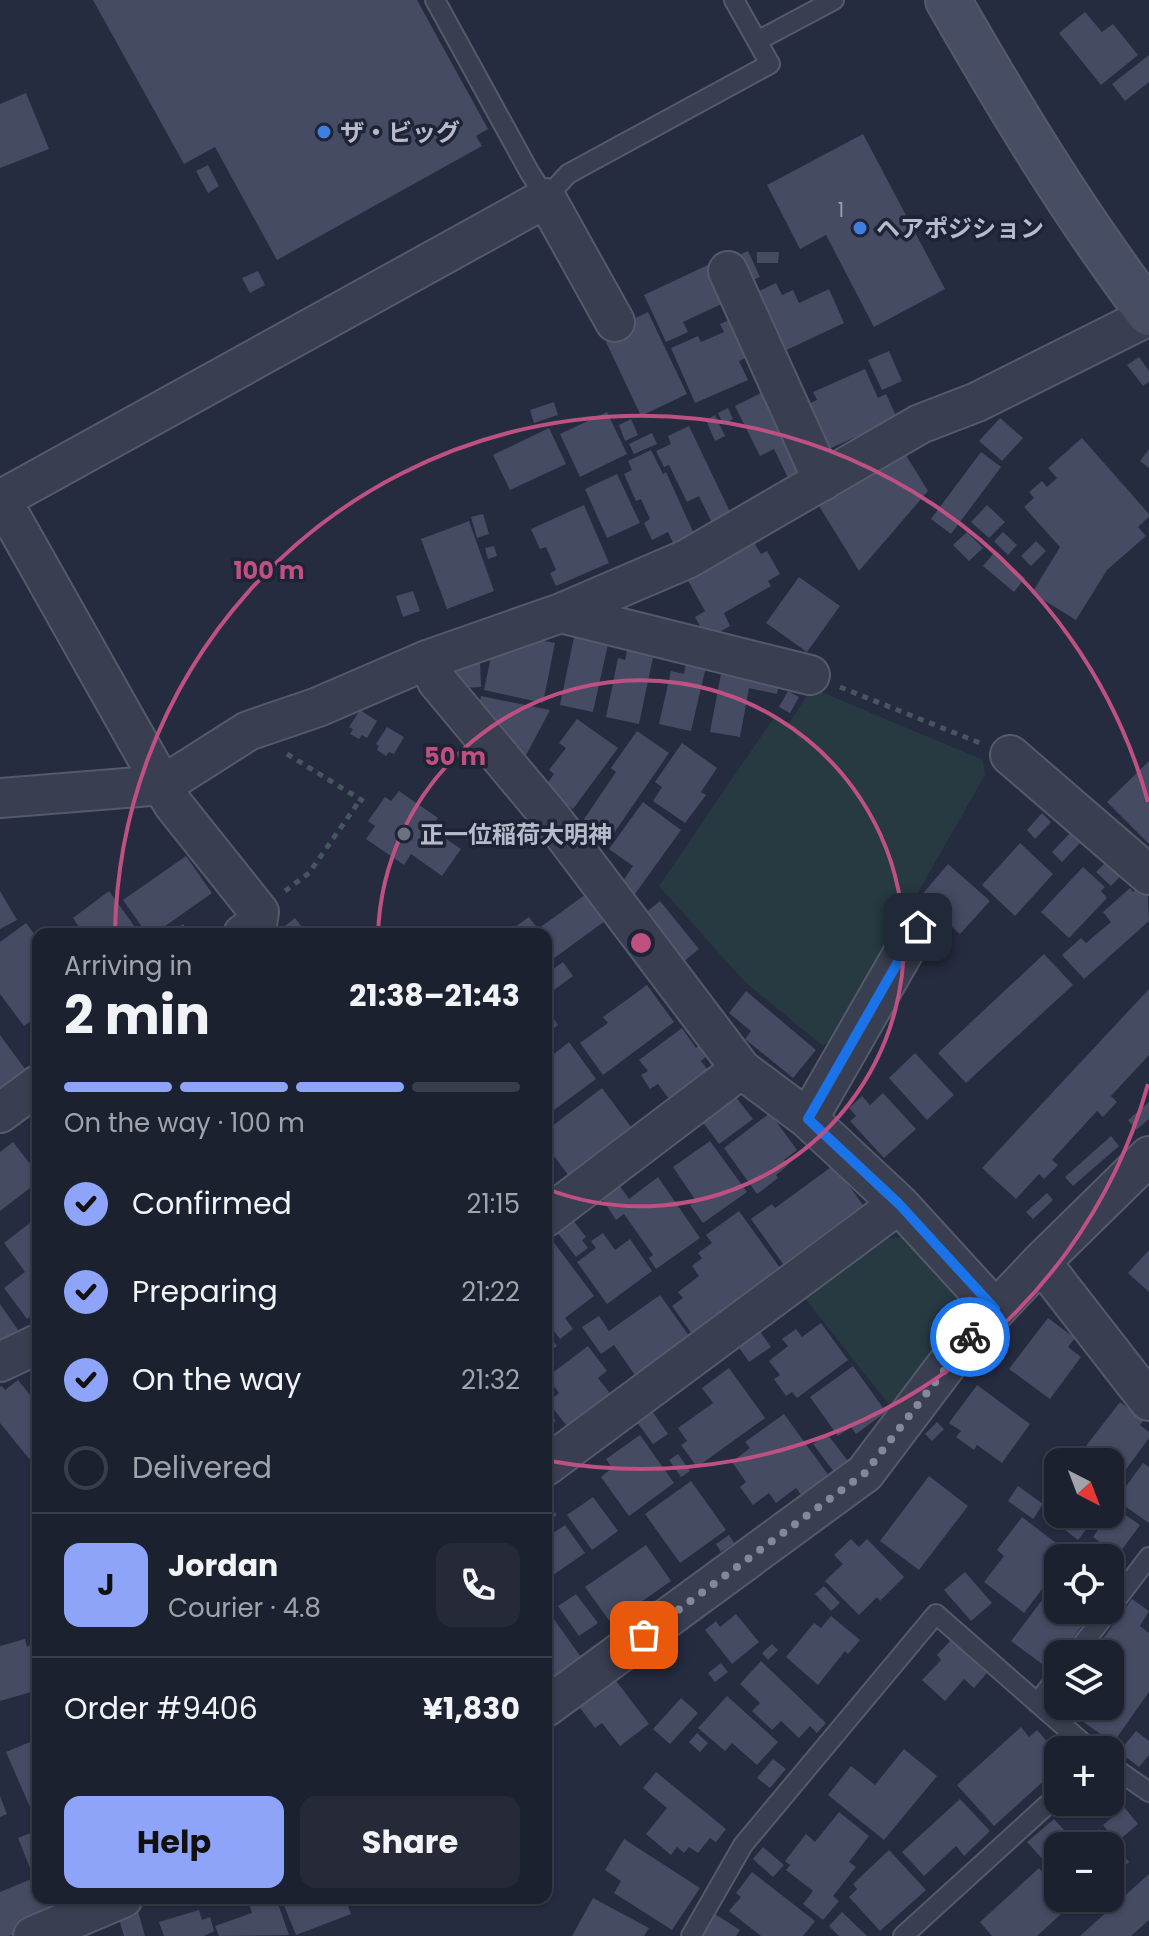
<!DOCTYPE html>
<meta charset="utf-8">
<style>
body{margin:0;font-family:Poppins,"Noto Sans JP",sans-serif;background:#252938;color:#f1f3f6;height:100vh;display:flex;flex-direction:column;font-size:30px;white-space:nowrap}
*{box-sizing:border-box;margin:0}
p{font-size:26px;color:#a0a3ab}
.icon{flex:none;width:44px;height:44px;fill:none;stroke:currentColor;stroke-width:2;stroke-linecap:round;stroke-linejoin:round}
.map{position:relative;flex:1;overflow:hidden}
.drawer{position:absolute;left:32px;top:928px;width:520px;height:976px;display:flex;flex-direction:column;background:#1c2130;border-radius:16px;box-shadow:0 2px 6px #0004,0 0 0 2px #3a3e4c}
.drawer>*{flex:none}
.needle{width:52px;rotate:138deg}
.buttons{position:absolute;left:1044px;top:1448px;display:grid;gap:16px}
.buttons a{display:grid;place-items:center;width:80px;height:80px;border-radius:16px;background:#1c2130;box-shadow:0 2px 6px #0004,0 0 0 2px #3a3e4c;font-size:40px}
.pin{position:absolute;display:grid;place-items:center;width:68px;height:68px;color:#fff;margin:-34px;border-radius:16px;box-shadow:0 4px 12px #0006}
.courier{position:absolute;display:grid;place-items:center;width:80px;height:80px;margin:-40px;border:6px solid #1a73e8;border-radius:50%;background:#fff;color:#222;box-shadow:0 2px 10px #0007}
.head em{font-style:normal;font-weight:700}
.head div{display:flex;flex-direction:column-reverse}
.head{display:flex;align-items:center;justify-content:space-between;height:136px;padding:0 32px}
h1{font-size:52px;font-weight:700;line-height:60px}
.bar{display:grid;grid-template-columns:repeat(4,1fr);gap:12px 8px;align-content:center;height:96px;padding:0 32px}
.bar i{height:10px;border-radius:6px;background:#3a3e4c}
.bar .current{background:#8da4f8}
.bar p{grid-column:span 4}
.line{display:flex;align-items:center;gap:20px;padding:0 32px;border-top:2px solid #3a3e4c}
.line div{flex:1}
.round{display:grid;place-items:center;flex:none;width:84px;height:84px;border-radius:16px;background:#252938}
ol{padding:0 32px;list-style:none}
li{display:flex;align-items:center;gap:24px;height:88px}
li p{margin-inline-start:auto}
li .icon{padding:8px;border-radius:50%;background:#8da4f8;color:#111;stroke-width:4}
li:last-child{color:#a0a3ab}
li i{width:44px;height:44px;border:4px solid #3a3e4c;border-radius:50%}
.action{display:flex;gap:16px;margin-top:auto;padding:16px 32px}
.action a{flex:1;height:92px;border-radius:16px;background:#8da4f8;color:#111;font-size:32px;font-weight:700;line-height:92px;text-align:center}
.action a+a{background:#252938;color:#f1f3f6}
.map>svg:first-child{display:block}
.green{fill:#273941}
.building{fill:#444b62}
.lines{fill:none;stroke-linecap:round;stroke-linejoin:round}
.lane-casing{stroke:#545a6a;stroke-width:22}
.street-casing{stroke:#545a6a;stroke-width:42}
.secondary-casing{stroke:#545a6a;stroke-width:48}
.path{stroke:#45565e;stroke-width:5;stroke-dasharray:6 6;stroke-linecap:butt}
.lane{stroke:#393f50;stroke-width:18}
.street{stroke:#393f50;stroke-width:38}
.secondary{stroke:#474d63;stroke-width:44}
.done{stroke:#83889a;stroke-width:8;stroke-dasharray:0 14.4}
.route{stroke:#1a73e8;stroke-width:10}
.ring{fill:none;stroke:#be5182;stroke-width:4}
.shop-dot{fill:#3f7fe0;stroke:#1e2435;stroke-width:3}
.worship-dot{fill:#6b7280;stroke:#1e2435;stroke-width:3}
.labels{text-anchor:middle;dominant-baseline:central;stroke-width:7;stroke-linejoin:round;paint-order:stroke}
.number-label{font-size:20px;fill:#9a9eb0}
.poi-label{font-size:24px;font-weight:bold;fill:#b6baca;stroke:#1e2435;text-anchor:start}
.centre{fill:#be5182;stroke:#1e2435;stroke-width:4}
.ring-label{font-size:24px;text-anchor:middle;font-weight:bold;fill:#be5182;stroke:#1e2435;stroke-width:7;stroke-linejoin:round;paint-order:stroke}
</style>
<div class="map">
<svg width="1149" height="1936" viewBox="0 0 1149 1936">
<rect width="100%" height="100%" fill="#252c40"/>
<!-- green -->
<path class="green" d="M812,688L983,760L985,775L836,1036L823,1046L745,982L659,886L775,716L789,723Z
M908,1237L962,1297L958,1323L890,1406L804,1297L885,1238Z"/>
<!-- building -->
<path class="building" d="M93,0H417L488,129L476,136L482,146L277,260L215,147L184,164Z
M1085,12L1102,32L1113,24L1138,55L1101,85L1059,33Z
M1149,55V82L1125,101L1112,84Z
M26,93L49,149L0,168V104Z
M863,134L945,289L874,327L826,235L800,249L767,185Z
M208,165L219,186L208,193L196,171Z
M748,251L760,277L743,284L732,258Z
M757,252H779L778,263H757Z
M712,263L730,300L683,322L688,332L666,342L644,295Z
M258,271L265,285L250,293L242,278Z
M776,283L782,295L793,290L799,303L829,289L844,323L780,353L753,294Z
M648,312L687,394L641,416L606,342L627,332L623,324Z
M739,316L755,353L739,361L748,380L695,403L671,348L698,336L701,342L724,332L720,324Z
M889,351L902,381L882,390L868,360Z
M1139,357L1149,371V382L1143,386L1127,365Z
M865,369L878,398L886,394L897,418L827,450L806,405L817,400L813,392Z
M769,389L808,468L788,478L774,449L760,456L735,406Z
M554,402L558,415L534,423L530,410Z
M728,408L733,419L723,424L718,413Z
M607,412L627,454L580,477L560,434Z
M715,415L725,436L715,441L706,420Z
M1000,418L1023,438L1002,461L979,441Z
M631,419L638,435L625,441L619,425Z
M689,426L732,516L713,525L699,496L687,502L669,465L664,467L656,451L671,444L668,436Z
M549,428L566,464L510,490L493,455Z
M652,433L657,444L634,454L629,444Z
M1082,438L1149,514V517L1138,527L1146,536L1107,570L1076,620L1032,593L1060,547L1024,507L1034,498L1029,492L1042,481L1047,487L1057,478L1048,468Z
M899,444L928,491L859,571L813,496Z
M1149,449V468L1140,461Z
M651,450L663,474L666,472L695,536L674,545L668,532L652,540L644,523L650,519L641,499L636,501L624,474L632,470L628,461Z
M981,452L1001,467L951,534L931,519Z
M617,474L640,523L607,538L585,489Z
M584,505L609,563L556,586L550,573L556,570L546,547L540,549L531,529Z
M987,505L1005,522L989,538L971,522Z
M483,514L489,534L477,538L471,517Z
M469,521L494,591L447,609L421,539Z
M967,532L983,548L969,561L953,545Z
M1003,532L1017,545L1008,555L994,541Z
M752,539L761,554L767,551L780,574L768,581L771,586L724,613L730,626L707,639L695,617L705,611L686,577Z
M1036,541L1046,551L1031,566L1021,556Z
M494,546L497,556L488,559L485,548Z
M994,553L1025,578L1014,592L983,566Z
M799,577L840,606L807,652L766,623Z
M413,591L420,611L403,617L396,596Z
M520,636L555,643L543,703L484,690L493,647L517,651Z
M574,637L608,644L593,712L560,705Z
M629,642L655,648L639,724L606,717L618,658L625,660Z
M687,657L707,662L691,731L659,724L671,671L684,674Z
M480,659L481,687L457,688V660Z
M723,663L781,674L777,694L749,688L740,737L710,732Z
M788,691L799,697L790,713L779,707Z
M481,696L550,710L524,759L478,708Z
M360,710L377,721L367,738L362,735L359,739L350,734L353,729L349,727Z
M577,719L618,748L573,809L544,788L554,774L549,770L566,748L559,743Z
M387,727L404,737L394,754L389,752L386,756L377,750L379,746L376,744Z
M637,731L669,753L605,846L578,828L616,772L611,768Z
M682,743L717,768L701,792L706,795L685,823L653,801L662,787L655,782Z
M1149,761V844L1107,802Z
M399,791L438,818L430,828L461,849L442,876L411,854L404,865L366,839L375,826L368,821L385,797L391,801Z
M643,802L681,830L635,894L621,884L633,866L609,849Z
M1042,813L1051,822L1035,839L1027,830Z
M1072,831L1082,841L1062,862L1052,852Z
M1020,843L1053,874L1015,916L982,885Z
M1115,853L1129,867L1111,886L1096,872Z
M186,856L212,893L154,934H147L123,900Z
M948,864L990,901L960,934L919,898Z
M1083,867L1105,887L1101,891L1107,898L1069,938L1041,912Z
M1147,880L1149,921L1084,979L1062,955L1081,938L1086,943L1111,922L1103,912L1130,888L1133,892Z
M0,891L17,920L0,929Z
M109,891L140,934H84L73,918Z
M586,894L605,921L546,964V934H505L529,917L538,929Z
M660,901L699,949L683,962L644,914Z
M295,918L307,934H291L285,926Z
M26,923L38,939V1016L24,1026L0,994V942Z
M183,924L190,934H169Z
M1044,954L1073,985L966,1083L938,1053Z
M563,962L573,976L546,996V974Z
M647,985L674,1022L603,1075L580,1043L608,1023L603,1017Z
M1149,989V1055L1111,1096L1117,1102L1103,1117L1097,1111L1052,1160L1058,1165L1044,1179L1039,1174L1016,1199L982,1168Z
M746,991L816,1050L793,1078L745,1039L751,1031L729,1013Z
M546,1008L558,1025L546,1034Z
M682,1028L696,1048L705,1042L712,1052L701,1061L708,1070L669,1099L658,1084L650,1089L641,1075L648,1071L639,1060Z
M0,1035L25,1069L0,1088Z
M569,1042L596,1079L546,1116V1060Z
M915,1053L954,1095L927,1120L889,1078Z
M602,1088L631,1127L568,1175L546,1145L554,1139L547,1130Z
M883,1093L916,1129L884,1158L850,1121L856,1116L849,1108L862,1096L870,1105Z
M735,1096L753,1119L719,1144L702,1121Z
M1149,1102V1119L1136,1130L1128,1120Z
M770,1113L797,1150L784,1160L788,1165L776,1175L778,1178L757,1194L724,1148Z
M1111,1136L1119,1146L1073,1186L1065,1177Z
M710,1141L747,1192L703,1223L690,1205L696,1201L673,1167Z
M13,1142L38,1174V1182L0,1211V1152Z
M834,1165L863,1205L783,1264L751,1219L772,1204L775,1208Z
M658,1177L700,1238L656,1269L649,1258L653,1255L624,1214L616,1220L599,1194L617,1182L629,1199Z
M1047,1193L1053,1200L1033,1219L1026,1212Z
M739,1211L783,1272L694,1337L672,1306L683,1298L678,1292L699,1276L692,1266L702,1258L698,1253L712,1243L706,1235Z
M35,1219L38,1223V1311L27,1319L4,1288L25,1272L4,1243Z
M573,1220L586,1237L582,1240L588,1248L576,1257L557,1232Z
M603,1233L615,1250L630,1239L652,1271L607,1304L577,1262L596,1248L591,1241Z
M549,1236L594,1296L565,1318L573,1329L560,1339L546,1321V1293L551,1289L546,1282V1239Z
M1149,1250V1292L1128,1273Z
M660,1295L692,1340L637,1378L614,1345L601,1354L582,1327L599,1316L609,1331Z
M0,1304L18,1330L0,1341Z
M1048,1318L1075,1338L1068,1347L1081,1357L1050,1399L1009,1369Z
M821,1323L848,1360L797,1398L792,1392L786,1396L774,1379L780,1375L769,1361L788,1346L782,1339L796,1329L802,1337Z
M759,1330L771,1347L749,1362L738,1346Z
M546,1331L557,1346L546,1354Z
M588,1346L607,1371L598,1378L613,1397L570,1430L548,1402L559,1393L547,1377Z
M853,1366L886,1412L856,1434L851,1427L838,1436L810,1397Z
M729,1368L765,1418L697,1467L681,1445L687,1441L678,1428L713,1403L702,1388Z
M18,1380L35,1401L38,1399V1463L35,1466L0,1423V1387L2,1386L5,1390Z
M977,1385L1030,1424L1002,1463L977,1445L974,1450L956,1437L961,1431L949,1423Z
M1120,1402L1144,1420L1140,1425L1149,1432V1438L1116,1483L1110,1478V1462H1088L1079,1455Z
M546,1408L556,1421L547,1427L550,1432L546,1435Z
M652,1411L668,1434L653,1444L637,1422Z
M784,1414L829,1476L802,1496L796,1488L776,1503L769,1493L753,1505L740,1487L746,1482L732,1462L750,1448L745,1442Z
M937,1422L944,1429L932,1441L925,1434Z
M827,1434L848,1461L834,1472L813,1444Z
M640,1435L674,1483L629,1516L601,1477L612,1468L606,1459Z
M678,1454L690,1471L681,1477L669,1460Z
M1143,1463L1149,1467V1523L1116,1500Z
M929,1476L968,1506L919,1570L880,1541Z
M691,1481L726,1530L680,1563L645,1514Z
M1018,1486L1043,1504L1033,1519L1008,1501Z
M593,1497L618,1531L592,1550L567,1515Z
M1058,1499V1514H1098L1078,1540L1046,1515Z
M546,1501L557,1515L546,1523Z
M1114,1507L1140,1525L1118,1555L1093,1537Z
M1022,1517L1069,1553L1066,1558H1058V1568L1024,1613L984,1582L1004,1556L997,1550Z
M565,1525L585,1553L546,1580V1538Z
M729,1535L734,1543L721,1552L716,1544Z
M851,1539L859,1547L867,1539L904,1577L880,1601L877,1597L859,1615L825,1581L843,1564L834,1555Z
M646,1545L671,1581L611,1623L585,1587Z
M1110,1570L1119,1577L1110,1589Z
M965,1572L992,1603L971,1621L944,1590Z
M1058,1579V1610H1094L1061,1654H1058L1049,1669L1011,1641Z
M824,1586L840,1603L831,1611L815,1594Z
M576,1594L598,1623L579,1636L558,1606Z
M1132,1599L1149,1611L1140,1626L1149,1633V1692L1113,1743L1075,1716L1082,1706H1110V1654H1092Z
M736,1614L759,1642L732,1664L705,1630L716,1621L720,1627Z
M831,1616L860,1640L848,1654L845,1651L818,1685L786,1657L814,1623L821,1628Z
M553,1618L581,1657L546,1682V1623Z
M25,1639L27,1647L38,1639V1690L0,1701V1646Z
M951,1640L987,1673L974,1688L964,1679L945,1701L922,1680L941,1660L937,1655Z
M772,1644L778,1650L768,1660L762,1653Z
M761,1661L826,1723L817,1733L810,1726L799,1738L781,1721L772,1730L752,1711L760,1703L740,1684Z
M721,1663L728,1672L715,1682L708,1673Z
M614,1678L649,1724L620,1746L602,1723L595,1728L578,1705Z
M727,1696L778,1742L757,1765L732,1743L725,1751L698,1728Z
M681,1698L698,1713L670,1744L653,1729Z
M1021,1727L1029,1737L1037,1730L1058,1754L1054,1760L1058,1768L994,1826L957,1785Z
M1136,1731L1149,1741V1755L1139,1767L1119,1752Z
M697,1733L708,1743L700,1752L689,1742Z
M37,1739L38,1804L30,1807L6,1752Z
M904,1749L937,1776L884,1840L828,1795L851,1766L875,1785Z
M773,1759L786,1769L770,1788L757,1778Z
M656,1772L726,1829L716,1842L710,1838L698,1853L689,1847L684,1853L677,1847L671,1855L646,1834L667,1808L643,1788Z
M0,1796L7,1814L0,1817Z
M960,1799L990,1831L964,1856L956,1846L924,1876L902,1852Z
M1124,1807L1138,1824L1117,1842L1103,1825Z
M839,1812L869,1836L849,1862L856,1867L833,1896L839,1901L823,1920L803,1904L813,1891L786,1870L790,1865L785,1861L806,1834L815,1842Z
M1054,1819L1074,1841L1068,1846H1058V1854L1047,1864L1027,1842Z
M1099,1829L1129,1862L1110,1880V1846H1080Z
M38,1830V1898H74L78,1908L9,1936H0V1892L34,1878L18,1838Z
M624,1839L700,1888L672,1930L614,1893L621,1881L605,1870Z
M763,1847L784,1865L773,1877L753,1859Z
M889,1850L926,1890L880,1931L849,1897L857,1889L853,1884Z
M1039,1868L1058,1889V1898H1066L1072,1904L1037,1936H992L980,1922Z
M752,1872L815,1921L803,1936H761L729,1911L741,1897L736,1893Z
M1149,1874V1920L1131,1936H1080Z
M257,1898H276L289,1935L219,1936L215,1926L252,1913L248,1901Z
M281,1898H345L351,1914L296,1935Z
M593,1898L649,1928L644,1936H572Z
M199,1910L202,1920L210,1917L214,1931L204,1936H164L159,1922Z
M138,1911L145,1936H124L118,1916Z
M842,1912L867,1936H839L829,1926Z
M715,1914L740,1930L736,1936H702Z"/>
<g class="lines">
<!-- lane casing -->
<g class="lane-casing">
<path id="lane" d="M435,0L530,173L546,198L568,174L770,64L734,0
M757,41L834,0
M1110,1608L1149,1557
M1075,1654L1109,1610
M1037,1703L1058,1676
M1110,1765L1149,1792
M691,1936L743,1845L936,1614L1091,1750
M903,1936L1058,1795"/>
</g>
<!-- street casing -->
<g class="street-casing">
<path id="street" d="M728,271L823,481
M561,613L810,675
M427,660L437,681L553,820L741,1069L808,1119L899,1204L995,1309
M1010,755L1149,875
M0,798L163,785L248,731L318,707L427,660L561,613L687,559L920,424L977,402L1149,316
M243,934L257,924L259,912L173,804L6,508L11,494L546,198L615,322
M0,1113L38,1085
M808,1119L918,927
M546,1217L741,1069
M1041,1262L1149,1401
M0,1362L38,1344
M546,1466L899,1204
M546,1707L865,1473L957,1351L1041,1262L1149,1156
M33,1936L123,1898"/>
</g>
<!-- secondary casing -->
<g class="secondary-casing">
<path id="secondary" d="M948,0C1010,108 1074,214 1149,313"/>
</g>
<!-- path -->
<path class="path" d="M840,687L980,743
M287,754L368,804
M285,891L309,873L360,800"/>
<!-- lane -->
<use href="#lane" class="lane"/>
<!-- street -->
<use href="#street" class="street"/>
<!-- secondary -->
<use href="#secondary" class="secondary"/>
</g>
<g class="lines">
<!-- done -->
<path class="done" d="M644,1635L865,1473L970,1337"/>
<!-- route -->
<path class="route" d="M918,927L808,1119L899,1204L995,1309L970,1337"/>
</g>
<!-- distance rings -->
<g class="ring">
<path d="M378 934A263 263 0 1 1 547 1189"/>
<path d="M1148 1084A526 526 0 0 1 550 1461M115 934A526 526 0 0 1 1148 802"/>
</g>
<!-- markers -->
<g class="shop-dot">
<circle cx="324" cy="132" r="8"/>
<circle cx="860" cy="228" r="8"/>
</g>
<circle class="worship-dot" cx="404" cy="834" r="8"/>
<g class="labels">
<!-- number labels -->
<g class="number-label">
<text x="841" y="210">1</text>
</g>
<!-- poi labels -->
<g class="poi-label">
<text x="340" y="132">ザ・ビッグ</text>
<text x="876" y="228">ヘアポジション</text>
<text x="420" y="834">正一位稲荷大明神</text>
</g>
</g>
<circle cx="641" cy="943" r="12" class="centre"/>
<g class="ring-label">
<text x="269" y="579">100 m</text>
<text x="455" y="765">50 m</text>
</g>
</svg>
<div class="buttons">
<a><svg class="needle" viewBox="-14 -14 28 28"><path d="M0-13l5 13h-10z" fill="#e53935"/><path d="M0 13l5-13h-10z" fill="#a0a3ab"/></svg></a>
<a><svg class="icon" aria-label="locate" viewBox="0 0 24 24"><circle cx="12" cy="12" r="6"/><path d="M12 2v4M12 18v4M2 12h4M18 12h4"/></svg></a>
<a><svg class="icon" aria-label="layers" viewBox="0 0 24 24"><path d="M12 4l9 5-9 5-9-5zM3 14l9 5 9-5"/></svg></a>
<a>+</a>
<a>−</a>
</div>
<div class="pin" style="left:644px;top:1635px;background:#ea580c"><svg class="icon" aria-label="bag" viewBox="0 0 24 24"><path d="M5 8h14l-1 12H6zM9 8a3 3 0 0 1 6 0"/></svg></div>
<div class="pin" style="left:918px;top:927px;background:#1f2937"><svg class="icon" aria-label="home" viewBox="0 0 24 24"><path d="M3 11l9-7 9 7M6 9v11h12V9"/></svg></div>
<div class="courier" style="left:970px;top:1337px"><svg class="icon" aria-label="bike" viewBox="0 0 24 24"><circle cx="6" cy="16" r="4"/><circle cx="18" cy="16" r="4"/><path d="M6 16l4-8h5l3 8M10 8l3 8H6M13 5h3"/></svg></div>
<section class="drawer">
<div class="head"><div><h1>2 min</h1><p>Arriving in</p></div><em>21:38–21:43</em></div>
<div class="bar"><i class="current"></i><i class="current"></i><i class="current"></i><i></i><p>On the way · 100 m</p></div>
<ol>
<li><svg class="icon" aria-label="check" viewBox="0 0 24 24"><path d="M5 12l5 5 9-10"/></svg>Confirmed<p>21:15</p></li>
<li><svg class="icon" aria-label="check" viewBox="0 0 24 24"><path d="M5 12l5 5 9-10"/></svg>Preparing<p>21:22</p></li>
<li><svg class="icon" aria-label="check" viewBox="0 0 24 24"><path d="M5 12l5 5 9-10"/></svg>On the way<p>21:32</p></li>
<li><i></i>Delivered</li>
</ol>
<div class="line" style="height:144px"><b class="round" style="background:#8da4f8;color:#111">J</b><div><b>Jordan</b><p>Courier · 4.8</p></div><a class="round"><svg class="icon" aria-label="phone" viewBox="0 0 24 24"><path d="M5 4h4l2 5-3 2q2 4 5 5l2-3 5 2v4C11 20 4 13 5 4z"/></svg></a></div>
<div class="line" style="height:104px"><div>Order #9406</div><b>¥1,830</b></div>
<div class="action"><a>Help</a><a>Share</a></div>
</section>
</div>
